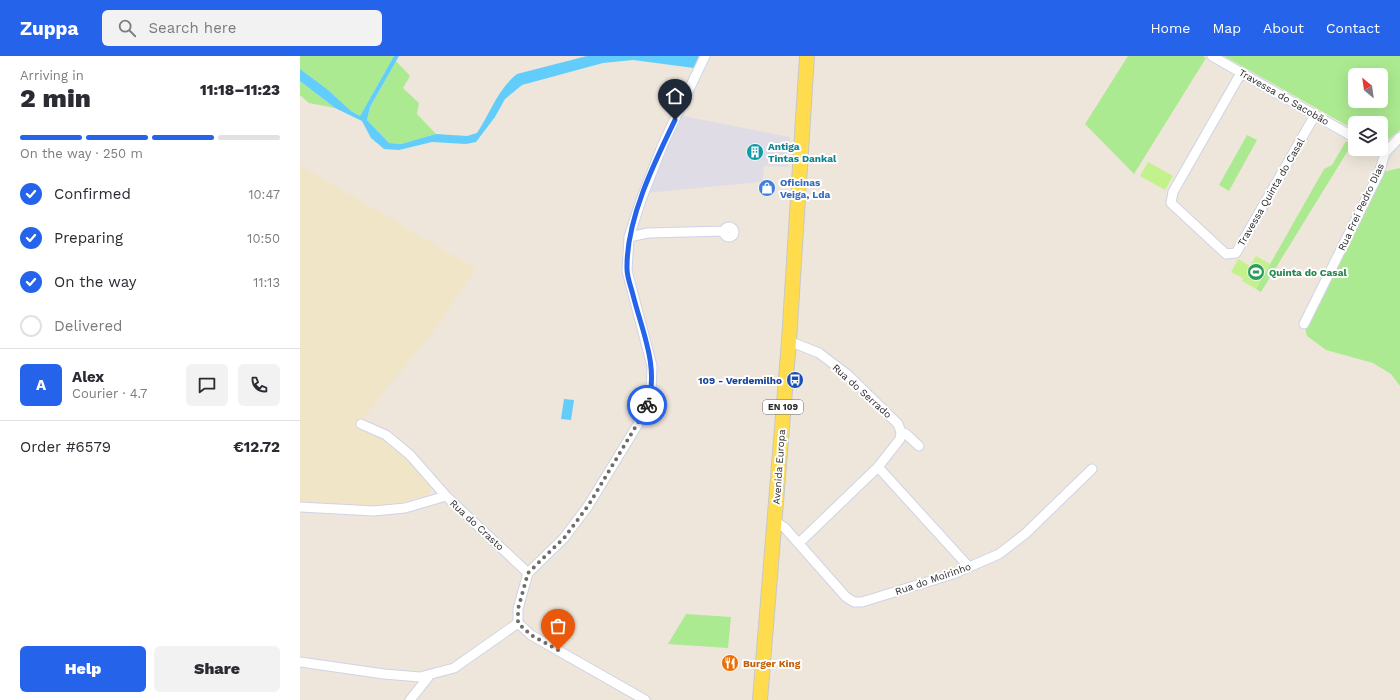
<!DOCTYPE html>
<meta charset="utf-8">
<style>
body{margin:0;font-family:"Work Sans",sans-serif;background:#f2f2f3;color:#2b2b33;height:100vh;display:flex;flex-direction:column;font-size:15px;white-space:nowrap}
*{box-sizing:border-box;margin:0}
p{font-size:13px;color:#7c7c81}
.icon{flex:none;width:22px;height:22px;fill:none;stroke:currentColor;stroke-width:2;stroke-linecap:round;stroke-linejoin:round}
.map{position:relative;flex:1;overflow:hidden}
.side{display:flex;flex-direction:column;background:#fff;width:300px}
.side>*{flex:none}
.needle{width:26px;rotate:331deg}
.controls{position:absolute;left:1048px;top:12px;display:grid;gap:8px}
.controls a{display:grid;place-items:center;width:40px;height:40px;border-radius:6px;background:#fff;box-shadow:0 4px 16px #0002;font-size:20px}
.pin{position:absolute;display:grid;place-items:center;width:34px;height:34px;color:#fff;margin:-41px -17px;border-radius:50% 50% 50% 0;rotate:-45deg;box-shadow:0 0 4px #0007}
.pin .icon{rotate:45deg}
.courier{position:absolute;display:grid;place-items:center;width:40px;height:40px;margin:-20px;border:3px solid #2563eb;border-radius:50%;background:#fff;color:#222;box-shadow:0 1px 5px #0007}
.summary em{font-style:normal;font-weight:800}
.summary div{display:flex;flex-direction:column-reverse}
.summary{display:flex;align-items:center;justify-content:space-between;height:68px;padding:0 20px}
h1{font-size:26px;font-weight:800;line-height:30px}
.bar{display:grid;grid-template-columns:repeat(4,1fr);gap:6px 4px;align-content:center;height:48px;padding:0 20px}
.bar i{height:5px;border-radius:3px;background:#e1e1e2}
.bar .on{background:#2563eb}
.bar p{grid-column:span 4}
.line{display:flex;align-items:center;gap:10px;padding:0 20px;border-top:1px solid #e1e1e2}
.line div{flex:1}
.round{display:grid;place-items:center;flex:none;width:42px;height:42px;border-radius:6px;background:#f2f2f3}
ol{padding:0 20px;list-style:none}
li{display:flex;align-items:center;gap:12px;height:44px}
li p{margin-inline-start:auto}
li .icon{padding:4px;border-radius:50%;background:#2563eb;color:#fff;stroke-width:4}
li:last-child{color:#7c7c81}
li i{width:22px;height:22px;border:2px solid #e1e1e2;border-radius:50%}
.button{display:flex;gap:8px;margin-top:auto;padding:8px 20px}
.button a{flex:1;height:46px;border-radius:6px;background:#2563eb;color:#fff;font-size:16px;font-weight:800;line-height:46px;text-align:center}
.button a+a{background:#f2f2f3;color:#2b2b33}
header{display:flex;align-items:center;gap:24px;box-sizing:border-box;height:56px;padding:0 20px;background:#2563eb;color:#fff}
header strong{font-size:19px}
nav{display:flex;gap:22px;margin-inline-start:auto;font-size:14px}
.search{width:280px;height:36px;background:#f2f2f3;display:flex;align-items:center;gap:10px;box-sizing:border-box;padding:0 14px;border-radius:6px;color:#7c7c81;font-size:15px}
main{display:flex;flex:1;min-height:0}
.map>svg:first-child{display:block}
.industrial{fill:#dfdce5}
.education{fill:#f1e5c8}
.green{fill:#acea91;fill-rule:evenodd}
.pitch{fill:#c3f28c}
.water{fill:#62cdfb}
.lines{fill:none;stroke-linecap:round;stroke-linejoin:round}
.street-casing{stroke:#cfd3e5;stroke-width:11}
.primary-casing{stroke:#c8c8c8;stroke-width:16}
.street{stroke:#fff;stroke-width:9}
.primary{stroke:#ffdc4e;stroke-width:14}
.done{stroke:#6f6c68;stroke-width:4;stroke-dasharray:0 7.2}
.route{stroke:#2563eb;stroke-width:5}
.labels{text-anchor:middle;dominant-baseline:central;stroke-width:4;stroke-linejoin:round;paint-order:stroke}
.shield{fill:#fff;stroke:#6a6a6a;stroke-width:1}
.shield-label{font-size:9px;font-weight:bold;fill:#2a2a2a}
.street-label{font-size:10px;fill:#2a2a2a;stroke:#fff}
.culture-label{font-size:10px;font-weight:bold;fill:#0d838f;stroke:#fff;text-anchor:start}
.shop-label{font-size:10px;font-weight:bold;fill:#366cbe;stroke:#fff;text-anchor:start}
.leisure-label{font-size:10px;font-weight:bold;fill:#27864d;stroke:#fff;text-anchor:start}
.transit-label{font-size:10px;font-weight:bold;fill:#164399;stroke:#fff;text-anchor:end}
.food-label{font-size:10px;font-weight:bold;fill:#c56008;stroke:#fff;text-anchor:start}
</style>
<header>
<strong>Zuppa</strong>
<div class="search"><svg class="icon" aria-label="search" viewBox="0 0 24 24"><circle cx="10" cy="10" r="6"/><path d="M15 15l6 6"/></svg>Search here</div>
<nav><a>Home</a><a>Map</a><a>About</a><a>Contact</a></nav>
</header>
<main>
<section class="side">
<div class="summary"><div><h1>2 min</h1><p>Arriving in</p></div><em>11:18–11:23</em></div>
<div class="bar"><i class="on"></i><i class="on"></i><i class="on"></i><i></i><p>On the way · 250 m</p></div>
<ol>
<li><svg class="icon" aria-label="check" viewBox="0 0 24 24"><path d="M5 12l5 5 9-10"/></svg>Confirmed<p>10:47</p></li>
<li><svg class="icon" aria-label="check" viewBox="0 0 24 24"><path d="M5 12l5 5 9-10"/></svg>Preparing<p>10:50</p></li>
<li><svg class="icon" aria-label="check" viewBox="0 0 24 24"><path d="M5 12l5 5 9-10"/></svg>On the way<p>11:13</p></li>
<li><i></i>Delivered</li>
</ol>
<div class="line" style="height:72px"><b class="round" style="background:#2563eb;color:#fff">A</b><div><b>Alex</b><p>Courier · 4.7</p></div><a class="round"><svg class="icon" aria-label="chat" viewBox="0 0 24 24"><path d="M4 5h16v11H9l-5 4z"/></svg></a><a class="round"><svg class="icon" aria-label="phone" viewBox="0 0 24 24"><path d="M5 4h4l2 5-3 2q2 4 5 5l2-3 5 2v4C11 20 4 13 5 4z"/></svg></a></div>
<div class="line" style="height:52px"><div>Order #6579</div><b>€12.72</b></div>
<div class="button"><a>Help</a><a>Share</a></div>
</section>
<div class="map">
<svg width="1100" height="644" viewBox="0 0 1100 644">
<rect width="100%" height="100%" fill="#eee6da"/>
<!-- industrial -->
<path class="industrial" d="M378,59L490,81L488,111L464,110L463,124L460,126L346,137Z"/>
<!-- education -->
<path class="education" d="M0,109L176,213L134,274L57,370L77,377L100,396L132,429L129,438L96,448L68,450L0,445Z"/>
<!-- green -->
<path class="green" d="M0,0H94L60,60L51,55L27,33L0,13Z
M828,0H903L906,2L834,118L785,68Z
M924,0H1100V74L1085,86H1081V67H1055V74ZM1055,19H1081V45H1055Z
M96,5L110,20L103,32L119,47L117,58L136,78L101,88L89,87L67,64L70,51Z
M0,25L35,52L9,47L0,39Z
M947,79L957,84L929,135L919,129Z
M1046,85L1052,88L961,236L956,233L1024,113L1032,109Z
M1100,112V330L1091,318L1073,307L1026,294L1007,280L1004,268L1079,117Z
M386,558L431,561L428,592L368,588Z"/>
<!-- pitch -->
<path class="pitch" d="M848,106L873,120L865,134L840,120Z
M956,200L970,208L956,233L942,225L945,219L943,222L931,216L938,203L950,210Z"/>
<!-- water -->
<path class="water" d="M94,0H99L70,51L67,64L89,87L101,88L136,78L167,80L177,77C190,57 198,33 217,18L287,0H399L394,12L333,4L303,7L222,29L205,43L195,61L176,86L166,88L132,86L99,94L84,93L71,82L62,65L35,52L0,25V13L27,33L51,55L60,60Z
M264,343L274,344L271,364L261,363Z"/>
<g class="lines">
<!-- street casing -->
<g class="street-casing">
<path id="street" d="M912,0L1055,82
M941,17L873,136L871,147L926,198L936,197L1015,59
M1073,93L1085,97L1100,81
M424 176a5 5 0 1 1 10 0a5 5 0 1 1-10 0Z
M329,181L348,177L424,175
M1004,268L1079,117L1085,97
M489,285L519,297L548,319L598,368L601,376L600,383L578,411L499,487
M61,368L86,379L110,399L146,440
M601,376L606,378L619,390
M578,411L669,511
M0,451L74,455L105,452L146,440L228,517
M475,465L485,472L546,541L554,546H562L653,518L699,498L725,478L792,413
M218,567V553L228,517L264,482L288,450L343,360L351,338L352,310L327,215L329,181L341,144L363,88L405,0
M218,567L231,579L345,644
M0,606L84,618L120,621L154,612L218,567
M110,644L130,619"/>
</g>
<!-- primary casing -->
<g class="primary-casing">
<path id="primary" d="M460,644L489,285L507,0"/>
</g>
<!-- street -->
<use href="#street" class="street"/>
<!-- primary -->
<use href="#primary" class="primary"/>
</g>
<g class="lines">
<!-- done -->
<path class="done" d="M258,594L231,579L218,567V553L228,517L264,482L288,450L342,360L347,349"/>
<!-- route -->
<path class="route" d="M347,349C360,313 342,275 333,239C331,231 327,221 327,213C326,164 354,107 375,64"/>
</g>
<!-- icons -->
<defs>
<g id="building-disc" transform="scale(0.9)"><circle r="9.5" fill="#0f9aa8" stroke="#fff"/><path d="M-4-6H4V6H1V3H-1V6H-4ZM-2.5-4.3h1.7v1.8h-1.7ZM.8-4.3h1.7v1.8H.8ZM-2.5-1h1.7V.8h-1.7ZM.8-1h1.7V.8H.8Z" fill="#fff"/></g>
<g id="shop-disc" transform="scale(0.9)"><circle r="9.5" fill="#3f7fe0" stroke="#fff"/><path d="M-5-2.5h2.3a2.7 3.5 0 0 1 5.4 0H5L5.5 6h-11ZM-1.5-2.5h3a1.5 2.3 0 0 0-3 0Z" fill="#fff"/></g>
<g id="stadium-disc" transform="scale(0.9)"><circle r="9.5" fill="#2e9e5b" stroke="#fff"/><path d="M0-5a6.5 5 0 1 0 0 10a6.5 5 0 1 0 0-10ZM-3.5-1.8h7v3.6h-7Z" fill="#fff"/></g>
<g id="bus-disc" transform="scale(0.9)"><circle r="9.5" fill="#1a4fb4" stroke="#fff"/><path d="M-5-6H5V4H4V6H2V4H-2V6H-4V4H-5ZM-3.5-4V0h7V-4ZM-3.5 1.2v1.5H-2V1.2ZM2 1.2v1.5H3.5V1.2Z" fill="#fff"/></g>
<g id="restaurant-disc" transform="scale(0.9)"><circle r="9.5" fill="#e8710a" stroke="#fff"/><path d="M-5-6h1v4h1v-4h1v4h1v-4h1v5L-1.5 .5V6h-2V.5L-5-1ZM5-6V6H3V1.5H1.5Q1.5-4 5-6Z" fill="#fff"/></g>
</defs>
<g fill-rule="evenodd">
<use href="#building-disc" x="455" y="96"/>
<use href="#shop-disc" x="467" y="132"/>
<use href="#stadium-disc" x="956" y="216"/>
<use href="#bus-disc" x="495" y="324"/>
<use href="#restaurant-disc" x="430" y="607"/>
</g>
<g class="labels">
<!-- shield labels -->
<rect class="shield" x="463" y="344" width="40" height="14" rx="3"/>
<g class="shield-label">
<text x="483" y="351">EN 109</text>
</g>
<!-- street labels -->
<g class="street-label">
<text transform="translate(984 41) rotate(30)">Travessa do Sacobão</text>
<text transform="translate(971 136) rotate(-60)">Travessa Quinta do Casal</text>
<text transform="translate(1061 151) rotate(-65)">Rua Frei Pedro Dias</text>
<text transform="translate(562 335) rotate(42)">Rua do Serrado</text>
<text transform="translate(479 411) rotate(-86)">Avenida Europa</text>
<text transform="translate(177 469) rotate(43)">Rua do Crasto</text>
<text transform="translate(633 523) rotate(-19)">Rua do Moirinho</text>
</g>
<!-- culture labels -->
<g class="culture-label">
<text x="468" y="90">Antiga<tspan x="468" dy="12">Tintas Dankal</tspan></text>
</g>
<!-- shop labels -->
<g class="shop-label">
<text x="480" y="126">Oficinas<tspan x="480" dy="12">Veiga, Lda</tspan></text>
</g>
<!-- leisure labels -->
<g class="leisure-label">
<text x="969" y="216">Quinta do Casal</text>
</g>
<!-- transit labels -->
<g class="transit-label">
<text x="482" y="324">109 - Verdemilho</text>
</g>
<!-- food labels -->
<g class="food-label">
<text x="443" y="607">Burger King</text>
</g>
</g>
</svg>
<div class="controls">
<a><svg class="needle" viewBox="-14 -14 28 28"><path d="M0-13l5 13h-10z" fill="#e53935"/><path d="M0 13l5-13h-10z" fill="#7c7c81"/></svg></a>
<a><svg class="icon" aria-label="layers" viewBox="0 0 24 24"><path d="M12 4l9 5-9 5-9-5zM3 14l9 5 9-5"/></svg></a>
</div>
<div class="pin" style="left:258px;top:594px;background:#ea580c"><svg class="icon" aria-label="bag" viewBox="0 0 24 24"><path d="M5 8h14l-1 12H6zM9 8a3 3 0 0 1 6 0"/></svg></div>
<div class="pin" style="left:375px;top:64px;background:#1f2937"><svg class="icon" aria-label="home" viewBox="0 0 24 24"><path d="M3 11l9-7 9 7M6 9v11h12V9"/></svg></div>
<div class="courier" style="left:347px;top:349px"><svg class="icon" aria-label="bike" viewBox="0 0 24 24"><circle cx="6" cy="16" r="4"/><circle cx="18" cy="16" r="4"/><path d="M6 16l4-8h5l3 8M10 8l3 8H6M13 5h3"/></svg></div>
</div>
</main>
